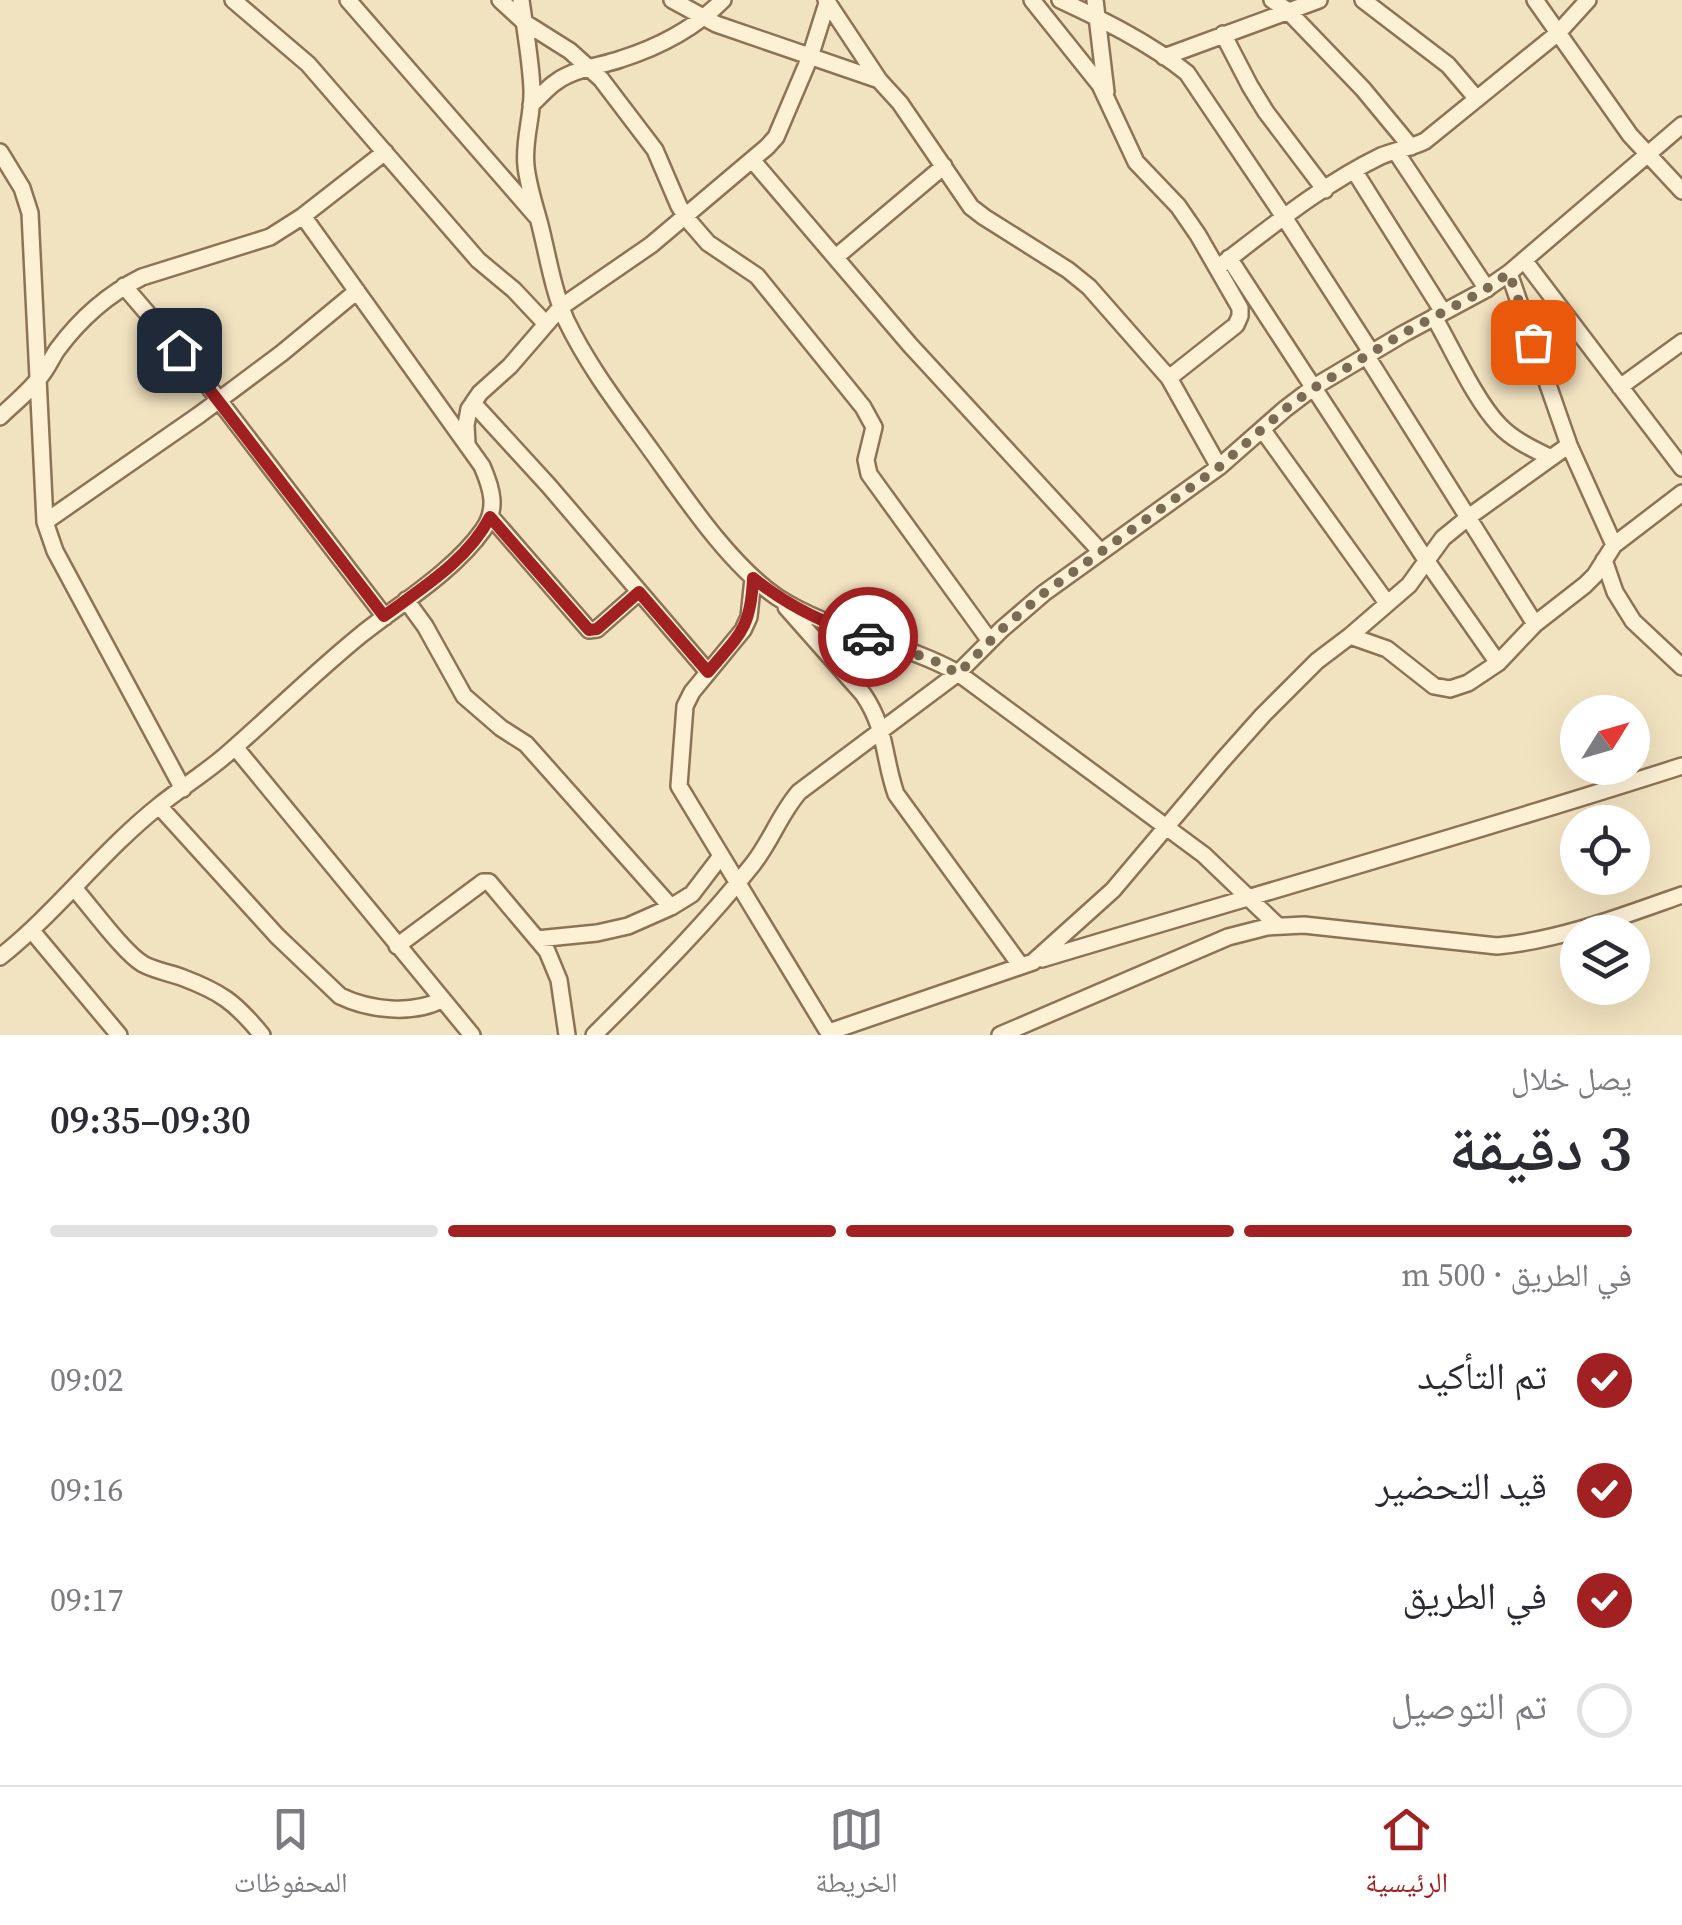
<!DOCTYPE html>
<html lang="ar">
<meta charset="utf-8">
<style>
body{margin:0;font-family:"Source Serif 4","Noto Naskh Arabic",serif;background:#f7f7f7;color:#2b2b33;direction:rtl;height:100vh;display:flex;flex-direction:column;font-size:38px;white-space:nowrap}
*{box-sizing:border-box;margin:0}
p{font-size:32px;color:#7c7c81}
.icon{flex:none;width:55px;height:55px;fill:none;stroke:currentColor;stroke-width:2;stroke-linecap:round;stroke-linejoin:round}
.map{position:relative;height:1035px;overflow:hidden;direction:ltr}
.panel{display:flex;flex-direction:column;background:#fff;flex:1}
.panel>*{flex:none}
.needle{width:65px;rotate:53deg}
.controls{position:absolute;left:1560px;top:695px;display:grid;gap:20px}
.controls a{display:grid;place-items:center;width:90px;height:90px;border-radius:50%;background:#fff;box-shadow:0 10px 40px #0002;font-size:50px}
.pin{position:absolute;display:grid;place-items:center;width:85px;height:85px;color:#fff;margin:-42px;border-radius:20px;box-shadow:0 5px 15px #0006}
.courier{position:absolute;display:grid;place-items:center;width:100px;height:100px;margin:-50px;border:8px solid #a12122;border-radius:50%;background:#fff;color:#222;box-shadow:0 2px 12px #0007}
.overview em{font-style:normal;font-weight:600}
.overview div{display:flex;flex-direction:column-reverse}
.overview{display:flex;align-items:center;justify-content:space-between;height:170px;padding:0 50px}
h1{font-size:65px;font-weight:600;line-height:75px}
.bar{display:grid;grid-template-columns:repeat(4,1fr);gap:15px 10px;align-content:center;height:120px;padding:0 50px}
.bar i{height:12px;border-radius:8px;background:#e1e1e2}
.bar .current{background:#a12122}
.bar p{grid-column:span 4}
ol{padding:0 50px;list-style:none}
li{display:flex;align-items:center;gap:30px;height:110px}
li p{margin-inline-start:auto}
li .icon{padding:10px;border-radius:50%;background:#a12122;color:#fff;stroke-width:4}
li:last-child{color:#7c7c81}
li i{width:55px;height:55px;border:5px solid #e1e1e2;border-radius:50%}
.menu{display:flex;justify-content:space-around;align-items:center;height:140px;border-top:2px solid #e1e1e2;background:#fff;font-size:28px;color:#7c7c81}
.menu a{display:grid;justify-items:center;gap:5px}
.menu .current{color:#a12122}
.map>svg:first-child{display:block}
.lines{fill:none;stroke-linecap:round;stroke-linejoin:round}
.street-casing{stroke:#8d7356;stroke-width:20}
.street{stroke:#fcf0d5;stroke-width:15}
.done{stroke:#7b6b55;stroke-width:10;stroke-dasharray:0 18}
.route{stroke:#a12122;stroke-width:12}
</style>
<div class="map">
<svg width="1682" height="1035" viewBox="0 0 1682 1035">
<rect width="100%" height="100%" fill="#f2e3c0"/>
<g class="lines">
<!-- street casing -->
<g class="street-casing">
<path id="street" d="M233,0L308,64L478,260L514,290L546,324
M348,0L536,216
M500,0L524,22L570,51L601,79L655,150L679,206L688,220L708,243L757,276L863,407L874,427L866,460L869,474L990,641
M521,0C525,30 531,61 532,90C533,116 523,140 526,166C528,186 535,206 540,225C548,257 553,290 566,320C589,368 622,410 653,453C686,499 730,565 777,597C832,633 901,641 958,673L1204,855L1278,926
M672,0L716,24L879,80L900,103L971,207L984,217L1068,270L1089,287L1169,378L1219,467
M826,0L879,80
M1032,0L1100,85L1136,162L1178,206L1198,235L1240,308V316L1236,325L1169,378
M1060,0C1103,20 1150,43 1187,73L1284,217L1371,352
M1095,0L1106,92
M1272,0L1287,10L1363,89L1411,147
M1363,0L1448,65L1477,99
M1535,0L1630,135L1682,191
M1223,34L1250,86L1266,112L1325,190
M1164,57L1319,0
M531,105C543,94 553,81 568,75C585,67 604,65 621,59C659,47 695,28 723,0
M0,152L22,188L30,213L45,522L55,551L183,789
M1396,152L1487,289
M753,161L910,345L1100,551
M1355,172L1443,312
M836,257L944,166
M1229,258L1426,560L1498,663
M1524,260L1682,468
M1221,265C1272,226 1323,184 1381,156C1395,150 1411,148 1425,141L1558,33L1588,0
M1509,273L1569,445L1614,545
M124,286L195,369L385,617
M1434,317C1452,348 1475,400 1499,425C1513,440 1533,449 1551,458
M1366,355L1535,624
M1620,387L1682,342
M473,403L549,486L708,672
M0,417C13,404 29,392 40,377C47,369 51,359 57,350C79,320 108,294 142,277L270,237L303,216L385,152
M1262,429L1387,603
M467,443L466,425L469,409L480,393L510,366L561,307L651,245L767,147L776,137L810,57L828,0
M491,517L589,630L597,629L639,592
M45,522L199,415L282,353L357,291
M1604,560L1615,592L1633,621L1682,667
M753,578L749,617L743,630L692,692L685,706L679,786L830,1035
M406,600L425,626L464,696L501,728L526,744L671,907
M786,607L863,694C887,729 883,757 896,794L1021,966
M1350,636L1387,649L1434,686L1450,689L1468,683L1498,663L1535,624L1585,585L1595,575L1614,545L1682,493
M235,747L472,1035
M159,806L277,936L340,996C369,1010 412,1015 441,1000
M74,888C91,907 124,953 143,964C154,970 169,973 181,977C221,992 235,1002 262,1035
M32,931L119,1035
M537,939L597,933L628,926L671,907L692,894L721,856
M397,946L483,882H489L547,951L559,980L567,1035
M0,957C58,911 102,851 160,805C181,788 205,773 226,755C272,715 315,672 362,634C401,603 454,571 483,530C498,509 492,489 482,466L303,216
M1042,959C1255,895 1470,834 1682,766
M829,1032L1033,962L1113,890L1222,761L1263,715L1317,661L1350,636L1409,585L1443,538L1470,516L1569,445
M594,1035C649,980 705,925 753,864C771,841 780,814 799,792L958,673L1002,629L1044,593L1219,467L1285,409L1314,387L1403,334L1483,291L1509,273L1682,125
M1000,1035L1228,937L1267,927L1304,925L1497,946C1561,940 1622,916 1682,895"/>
</g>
<!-- street -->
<use href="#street" class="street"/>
</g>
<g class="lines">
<!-- done -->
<path class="done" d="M868,637L940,663L958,674L1002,629L1044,593L1219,467L1285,409L1314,388L1402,334L1483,291L1509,273L1533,342"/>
<!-- route -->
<path class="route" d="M179,350L384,616C422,588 468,560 490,517L589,630L597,629L639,592L708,672C739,635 751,629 753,578C787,605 826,625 868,637"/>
</g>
</svg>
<div class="controls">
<a><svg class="needle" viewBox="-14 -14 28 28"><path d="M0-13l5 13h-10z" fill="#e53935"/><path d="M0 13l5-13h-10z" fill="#7c7c81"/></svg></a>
<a><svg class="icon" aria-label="locate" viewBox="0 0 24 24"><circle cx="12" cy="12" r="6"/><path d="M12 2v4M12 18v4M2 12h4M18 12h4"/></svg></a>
<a><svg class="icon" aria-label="layers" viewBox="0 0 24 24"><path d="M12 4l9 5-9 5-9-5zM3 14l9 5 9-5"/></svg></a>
</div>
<div class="pin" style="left:1533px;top:342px;background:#ea580c"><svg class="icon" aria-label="bag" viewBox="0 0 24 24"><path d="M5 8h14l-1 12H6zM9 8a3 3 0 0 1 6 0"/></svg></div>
<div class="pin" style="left:179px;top:350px;background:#1f2937"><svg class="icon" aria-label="home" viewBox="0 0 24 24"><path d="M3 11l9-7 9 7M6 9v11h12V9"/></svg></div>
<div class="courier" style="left:868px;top:637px"><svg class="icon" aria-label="car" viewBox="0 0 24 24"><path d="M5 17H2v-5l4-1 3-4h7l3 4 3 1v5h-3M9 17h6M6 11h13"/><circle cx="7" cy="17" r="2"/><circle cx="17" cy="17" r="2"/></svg></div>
</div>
<section class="panel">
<div class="overview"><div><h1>3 دقيقة</h1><p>يصل خلال</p></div><em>09:30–09:35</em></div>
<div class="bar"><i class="current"></i><i class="current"></i><i class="current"></i><i></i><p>في الطريق · 500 m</p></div>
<ol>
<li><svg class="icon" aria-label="check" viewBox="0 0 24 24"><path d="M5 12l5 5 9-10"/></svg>تم التأكيد<p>09:02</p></li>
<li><svg class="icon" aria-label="check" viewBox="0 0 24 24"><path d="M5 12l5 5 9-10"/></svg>قيد التحضير<p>09:16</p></li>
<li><svg class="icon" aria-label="check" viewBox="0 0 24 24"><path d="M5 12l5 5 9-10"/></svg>في الطريق<p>09:17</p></li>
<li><i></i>تم التوصيل</li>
</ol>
</section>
<nav class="menu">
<a class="current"><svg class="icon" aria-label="home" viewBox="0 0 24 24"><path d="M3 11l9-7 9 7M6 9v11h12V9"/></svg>الرئيسية</a>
<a><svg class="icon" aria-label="map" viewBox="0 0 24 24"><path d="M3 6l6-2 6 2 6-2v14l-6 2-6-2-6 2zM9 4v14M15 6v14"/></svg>الخريطة</a>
<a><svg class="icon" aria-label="saved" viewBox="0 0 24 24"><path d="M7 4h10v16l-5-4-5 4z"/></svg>المحفوظات</a>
</nav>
